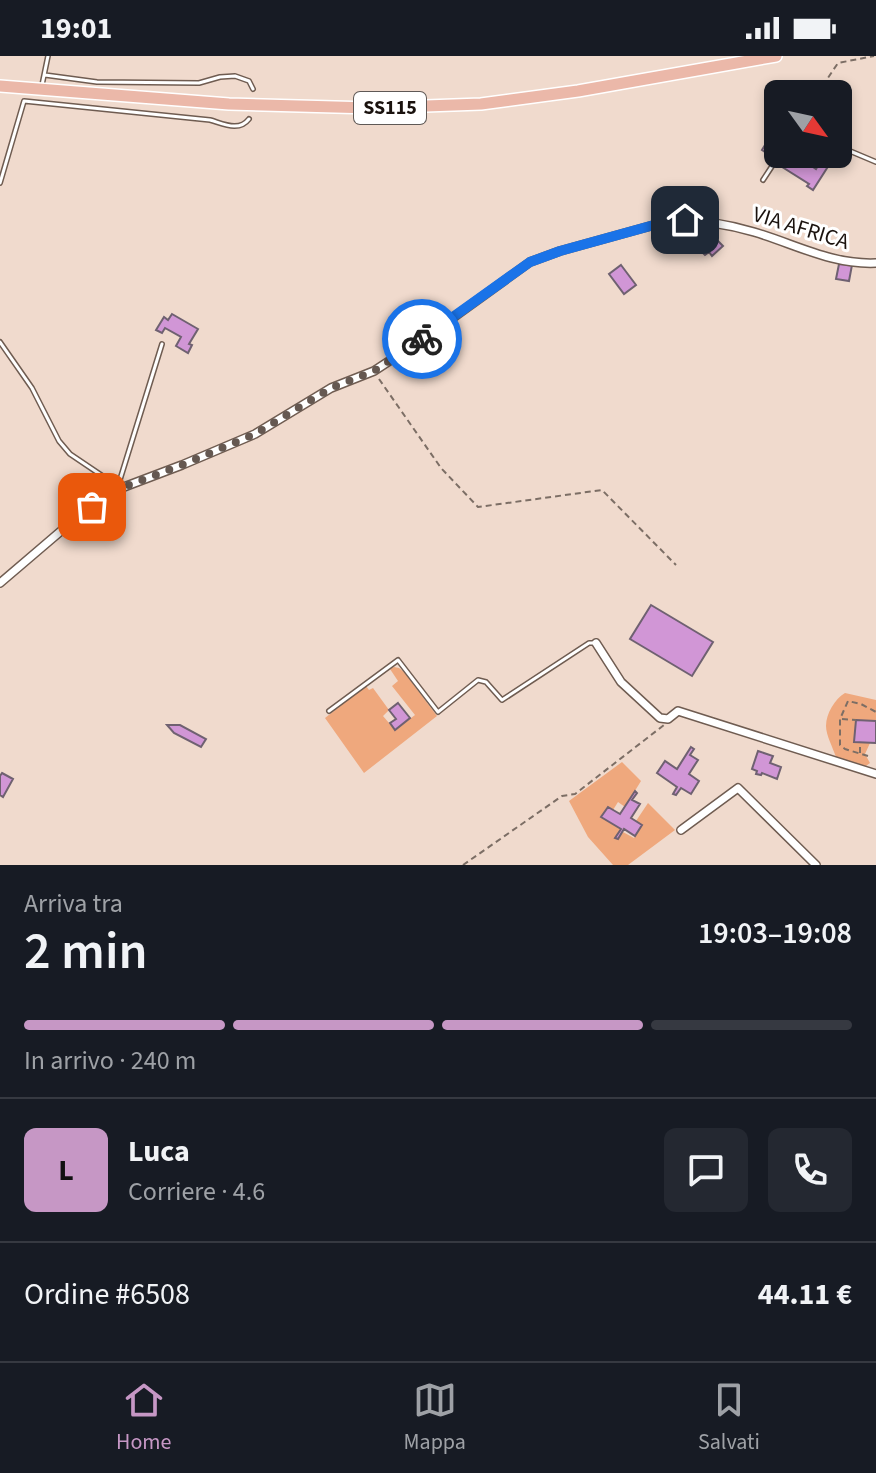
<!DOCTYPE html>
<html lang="it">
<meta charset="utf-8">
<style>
body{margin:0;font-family:"Source Sans 3",sans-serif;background:#242831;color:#f1f3f6;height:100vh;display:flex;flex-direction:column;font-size:30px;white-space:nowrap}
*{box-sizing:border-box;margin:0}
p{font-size:26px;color:#9ea1a6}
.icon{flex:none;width:44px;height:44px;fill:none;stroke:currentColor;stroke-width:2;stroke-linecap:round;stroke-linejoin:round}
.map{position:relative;height:809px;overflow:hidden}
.side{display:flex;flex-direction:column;background:#171b24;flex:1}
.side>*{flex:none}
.needle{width:52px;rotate:123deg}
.buttons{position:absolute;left:764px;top:24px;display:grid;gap:16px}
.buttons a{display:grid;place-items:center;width:88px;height:88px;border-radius:12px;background:#171b24;box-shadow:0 4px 12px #0003;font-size:40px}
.pin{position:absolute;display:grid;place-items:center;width:68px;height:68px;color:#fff;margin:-34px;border-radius:16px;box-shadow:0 4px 12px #0006}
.courier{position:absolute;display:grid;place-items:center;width:80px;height:80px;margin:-40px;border:6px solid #1a73e8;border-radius:50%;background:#fff;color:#222;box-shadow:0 2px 10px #0007}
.overview em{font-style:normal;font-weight:600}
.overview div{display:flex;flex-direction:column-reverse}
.overview{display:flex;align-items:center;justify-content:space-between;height:136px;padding:0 24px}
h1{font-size:52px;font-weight:600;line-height:60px}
.bar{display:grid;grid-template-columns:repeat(4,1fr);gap:12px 8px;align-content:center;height:96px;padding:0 24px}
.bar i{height:10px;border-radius:6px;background:#363941}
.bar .on{background:#c697c5}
.bar p{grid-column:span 4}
.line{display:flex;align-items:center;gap:20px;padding:0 24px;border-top:2px solid #363941}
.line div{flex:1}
.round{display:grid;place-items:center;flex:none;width:84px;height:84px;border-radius:12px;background:#242831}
.status{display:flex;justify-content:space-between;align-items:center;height:56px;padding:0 40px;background:#171b24;direction:ltr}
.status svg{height:22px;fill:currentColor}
.tab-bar{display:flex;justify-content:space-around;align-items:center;height:112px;border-top:2px solid #363941;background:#171b24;font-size:22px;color:#9ea1a6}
.tab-bar a{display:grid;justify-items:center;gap:4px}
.tab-bar .on{color:#c697c5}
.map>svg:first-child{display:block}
.green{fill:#efa87d}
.building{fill:#d196d6;stroke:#6f6171;stroke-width:2}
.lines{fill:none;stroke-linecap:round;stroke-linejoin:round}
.lane-casing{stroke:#6f5c51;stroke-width:6}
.street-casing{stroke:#6f5c51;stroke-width:10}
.primary-casing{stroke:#fff;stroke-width:14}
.path{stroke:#7c6e65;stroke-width:2;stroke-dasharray:6 4;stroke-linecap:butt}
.lane{stroke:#fff;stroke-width:3}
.street{stroke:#fff;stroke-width:7}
.primary{stroke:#ebb8a9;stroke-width:11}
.done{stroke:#655851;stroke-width:8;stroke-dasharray:0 14.4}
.route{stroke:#1a73e8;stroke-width:10}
.labels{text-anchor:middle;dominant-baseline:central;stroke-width:6;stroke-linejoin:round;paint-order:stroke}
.shield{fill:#fff;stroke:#5f5956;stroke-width:2}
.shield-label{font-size:20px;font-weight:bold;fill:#1a120e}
.street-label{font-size:22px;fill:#1a120e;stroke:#fff}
</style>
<div class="status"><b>19:01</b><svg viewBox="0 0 49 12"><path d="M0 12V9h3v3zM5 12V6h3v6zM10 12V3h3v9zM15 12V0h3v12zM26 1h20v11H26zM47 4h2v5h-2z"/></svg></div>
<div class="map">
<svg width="876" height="809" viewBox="0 0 876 809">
<rect width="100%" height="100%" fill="#f0dacd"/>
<!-- green -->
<path class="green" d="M394,611L399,612L404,616L437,660L364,717L325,662L366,630L369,634L373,632L389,654L383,660L395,674L415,659L392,630L398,625L390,613Z
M845,637L876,644V665L856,664L854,686L870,687L865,698L870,707L866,710L836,701C833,692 826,679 826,670C826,657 835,643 845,637Z
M622,706L641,725L625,751L618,746L613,754L602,761L621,773L616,782L618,783L623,776L634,782L642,769L636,765L648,747L675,774L628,809H613L588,781L569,745Z"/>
<!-- building -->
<path class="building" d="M778,68V86L770,99L762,94Z
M787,98H794L816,113L825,98H836L813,134L807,130L809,128L779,109Z
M715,182L723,190L712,200L709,196L705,199L700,194L702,192L699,189L704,184L708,188Z
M839,208L852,209L849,225L836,223Z
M621,209L636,229L624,238L609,218Z
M172,258L198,273L189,288L192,289L188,297L176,290L181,281L165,272L162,277L156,274L164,261L168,264Z
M651,549L713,586L692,620L630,583Z
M398,647L410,662L395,674L390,667L396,663L389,654Z
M856,664L876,665V687L854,686Z
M167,669H180L206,683L201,691L174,677Z
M691,691L694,693L690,699L698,704L689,718L699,725L691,738L681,732L676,739L673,738L677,731L657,717L665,705L677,713Z
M758,695L773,700L770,707L781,711L777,723L762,717L761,719L756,718L757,715L752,713Z
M2,717L13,723L3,741L0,739V720Z
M635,735L637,737L632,744L640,748L631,762L642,769L635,780L624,773L618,783L615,782L621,773L601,761L608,751L620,758Z"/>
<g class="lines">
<!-- lane casing -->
<g class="lane-casing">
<path id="lane" d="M45,19L97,26L199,27L220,21L235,20L249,25L253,33
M42,29L48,0
M838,90L876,106
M763,124L780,98
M0,127L24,45L210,64C224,68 239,76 249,63
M0,286L32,332L59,385L70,398L113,427L116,434
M118,430L162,288
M329,655L398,604L438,656L478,624L486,626L502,644L589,587H596"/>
</g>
<!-- street casing -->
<g class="street-casing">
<path id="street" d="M0,527L68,469L116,434L182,409L255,378L331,332L374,315L432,277L530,206L560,195L672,164C700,164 727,168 754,176C795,188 832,209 876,207
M596,587L621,626L660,662L668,663L678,655L876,718
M681,774L738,732L816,809"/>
</g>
<!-- primary casing -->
<g class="primary-casing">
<path id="primary" d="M0,30L229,48L371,52L481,48L578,35L776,0"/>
</g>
<!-- path -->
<path class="path" d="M817,38L838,7L874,0
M379,323L441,412L478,451L602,434L676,509
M842,663L856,664
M860,697V687
M868,700L845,693L840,689V663L848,645L861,648L876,656
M463,809L562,740L575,738L664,669"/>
<!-- lane -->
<use href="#lane" class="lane"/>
<!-- street -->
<use href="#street" class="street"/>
<!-- primary -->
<use href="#primary" class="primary"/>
</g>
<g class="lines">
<!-- done -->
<path class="done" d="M92,451L116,434L182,409L255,378L331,332L374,315L422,283"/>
<!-- route -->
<path class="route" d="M422,283L530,206L560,195L672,164H685"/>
</g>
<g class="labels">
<!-- shield labels -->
<rect class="shield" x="354" y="36" width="72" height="32" rx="6"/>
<g class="shield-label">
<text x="390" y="52">SS115</text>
</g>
<!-- street labels -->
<g class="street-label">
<text transform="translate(801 172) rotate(17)">VIA AFRICA</text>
</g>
</g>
</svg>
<div class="buttons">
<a><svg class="needle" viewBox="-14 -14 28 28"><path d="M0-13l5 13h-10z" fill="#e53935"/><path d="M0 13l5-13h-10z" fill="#9ea1a6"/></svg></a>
</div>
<div class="pin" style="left:92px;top:451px;background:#ea580c"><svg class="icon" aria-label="bag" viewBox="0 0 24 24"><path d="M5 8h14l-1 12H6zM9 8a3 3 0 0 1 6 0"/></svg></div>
<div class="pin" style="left:685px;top:164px;background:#1f2937"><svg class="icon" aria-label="home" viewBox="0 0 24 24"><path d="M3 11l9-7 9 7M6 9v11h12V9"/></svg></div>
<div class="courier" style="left:422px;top:283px"><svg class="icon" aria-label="bike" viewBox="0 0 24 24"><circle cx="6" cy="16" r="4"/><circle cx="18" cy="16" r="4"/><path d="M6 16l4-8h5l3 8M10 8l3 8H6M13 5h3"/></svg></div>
</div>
<section class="side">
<div class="overview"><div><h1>2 min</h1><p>Arriva tra</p></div><em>19:03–19:08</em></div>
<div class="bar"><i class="on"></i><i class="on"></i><i class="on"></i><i></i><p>In arrivo · 240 m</p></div>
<div class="line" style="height:144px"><b class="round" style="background:#c697c5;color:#111">L</b><div><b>Luca</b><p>Corriere · 4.6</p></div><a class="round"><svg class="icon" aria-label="chat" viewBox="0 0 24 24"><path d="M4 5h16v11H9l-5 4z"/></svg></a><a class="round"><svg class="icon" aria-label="phone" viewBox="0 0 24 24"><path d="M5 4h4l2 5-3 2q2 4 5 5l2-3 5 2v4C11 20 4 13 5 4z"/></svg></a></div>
<div class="line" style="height:104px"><div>Ordine #6508</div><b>44.11 €</b></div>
</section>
<nav class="tab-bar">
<a class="on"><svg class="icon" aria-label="home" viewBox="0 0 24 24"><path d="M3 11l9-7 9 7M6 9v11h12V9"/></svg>Home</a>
<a><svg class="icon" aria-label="map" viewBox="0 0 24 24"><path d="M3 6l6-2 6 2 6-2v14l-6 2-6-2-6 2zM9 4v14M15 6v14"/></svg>Mappa</a>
<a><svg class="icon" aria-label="saved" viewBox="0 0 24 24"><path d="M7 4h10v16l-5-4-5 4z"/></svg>Salvati</a>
</nav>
